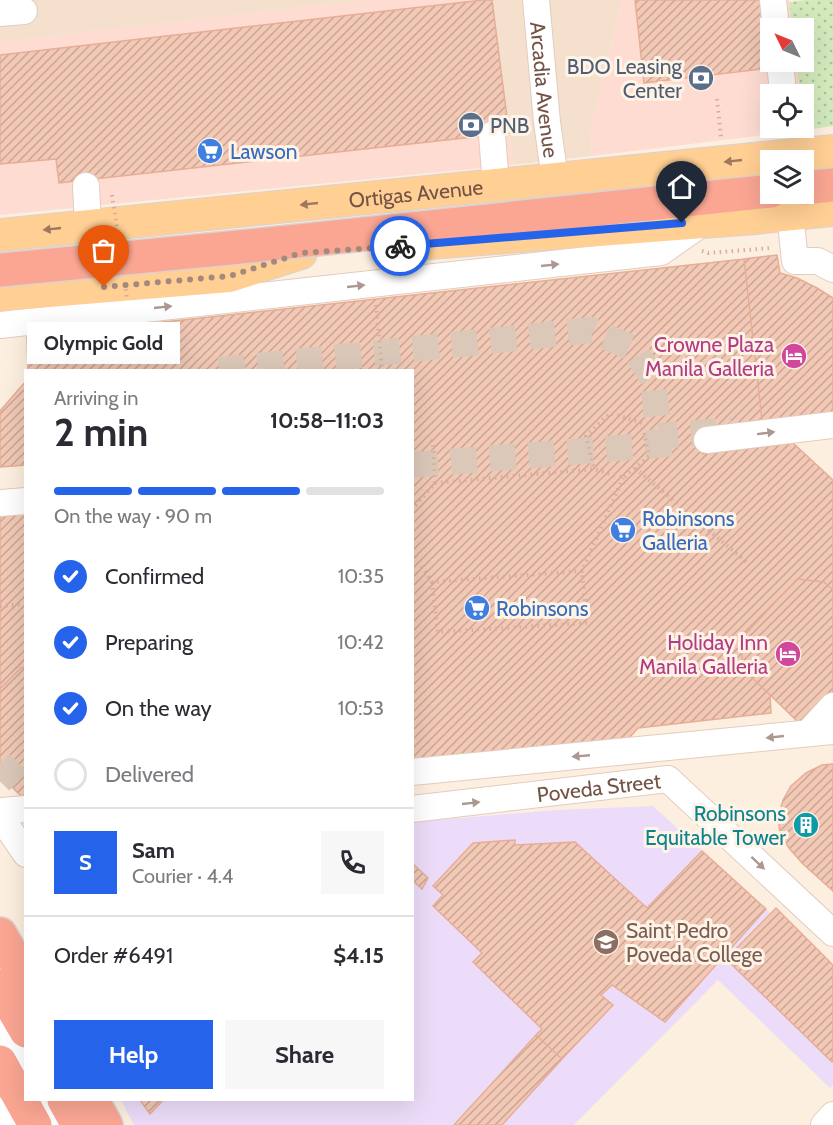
<!DOCTYPE html>
<meta charset="utf-8">
<style>
body{margin:0;font-family:Cabin,sans-serif;background:#f7f7f7;color:#2b2b33;height:100vh;display:flex;flex-direction:column;font-size:22px;white-space:nowrap}
*{box-sizing:border-box;margin:0}
p{font-size:20px;color:#7c7c81}
.icon{flex:none;width:33px;height:33px;fill:none;stroke:currentColor;stroke-width:2;stroke-linecap:round;stroke-linejoin:round}
.map{position:relative;flex:1;overflow:hidden}
.sheet{position:absolute;left:24px;top:369px;width:390px;height:732px;display:flex;flex-direction:column;background:#fff;border-radius:0px;box-shadow:0 6px 24px #0002}
.sheet>*{flex:none}
.needle{width:39px;rotate:313deg}
.tools{position:absolute;left:760px;top:18px;display:grid;gap:12px}
.tools a{display:grid;place-items:center;width:54px;height:54px;border-radius:0px;background:#fff;box-shadow:0 6px 24px #0002;font-size:30px}
.pin{position:absolute;display:grid;place-items:center;width:51px;height:51px;color:#fff;margin:-62px -26px;border-radius:50% 50% 50% 0;rotate:-45deg;box-shadow:0 0 6px #0007}
.pin .icon{rotate:45deg}
.courier{position:absolute;display:grid;place-items:center;width:60px;height:60px;margin:-30px;border:4px solid #2563eb;border-radius:50%;background:#fff;color:#222;box-shadow:0 2px 8px #0007}
.bubble{position:absolute;height:42px;border-radius:0px;background:#fff;box-shadow:0 6px 24px #0002;font-size:20px;font-weight:700;line-height:42px;text-align:center}
.headline em{font-style:normal;font-weight:700}
.headline div{display:flex;flex-direction:column-reverse}
.headline{display:flex;align-items:center;justify-content:space-between;height:102px;padding:0 30px}
h1{font-size:39px;font-weight:700;line-height:45px}
.bar{display:grid;grid-template-columns:repeat(4,1fr);gap:9px 6px;align-content:center;height:72px;padding:0 30px}
.bar i{height:8px;border-radius:4px;background:#e1e1e2}
.bar .active{background:#2563eb}
.bar p{grid-column:span 4}
.line{display:flex;align-items:center;gap:15px;padding:0 30px;border-top:2px solid #e1e1e2}
.line div{flex:1}
.round{display:grid;place-items:center;flex:none;width:63px;height:63px;border-radius:0px;background:#f7f7f7}
ol{padding:0 30px;list-style:none}
li{display:flex;align-items:center;gap:18px;height:66px}
li p{margin-inline-start:auto}
li .icon{padding:6px;border-radius:50%;background:#2563eb;color:#fff;stroke-width:4}
li:last-child{color:#7c7c81}
li i{width:33px;height:33px;border:3px solid #e1e1e2;border-radius:50%}
.action{display:flex;gap:12px;margin-top:auto;padding:12px 30px}
.action a{flex:1;height:69px;border-radius:0px;background:#2563eb;color:#fff;font-size:24px;font-weight:700;line-height:69px;text-align:center}
.action a+a{background:#f7f7f7;color:#2b2b33}
.map>svg:first-child{display:block}
.residential{fill:#f5e0cd}
.commercial{fill:#fedcd2}
.education{fill:#ecdcf9}
.park{fill:url(#park-dots)}
.building{fill:url(#building-hatch);stroke:#e6ae95;stroke-width:1.5}
.lines{fill:none;stroke-linecap:round;stroke-linejoin:round}
.minor-tunnel{stroke:#dbc8b9;stroke-width:26;stroke-dasharray:26 13;stroke-linecap:butt}
.minor-casing{stroke:#e3ccbe;stroke-width:28}
.major-casing{stroke:#dbd2cf;stroke-width:34}
.highway-casing{stroke:#dbd2cf;stroke-width:36}
.path{stroke:#d8ad99;stroke-width:4;stroke-dasharray:1.5 4.5;stroke-linecap:butt}
.minor{stroke:#fff;stroke-width:26}
.major{stroke:#ffcf94;stroke-width:32}
.highway{stroke:#faa693;stroke-width:33}
.highway-bridge-casing{stroke:#dbd2cf;stroke-width:36;stroke-linecap:butt}
.path-bridge{stroke:#d8ad99;stroke-width:4;stroke-dasharray:1.5 4.5;stroke-linecap:butt}
.highway-bridge{stroke:#faa693;stroke-width:33}
.oneway{fill:#9e785d}
.oneway2{fill:#ac9890}
.done{stroke:#a48a7c;stroke-width:6;stroke-dasharray:0 10.8}
.route{stroke:#2563eb;stroke-width:8}
.labels{text-anchor:middle;dominant-baseline:central;stroke-width:6;stroke-linejoin:round;paint-order:stroke}
.service-label{font-size:21px;fill:#4e5e75;stroke:#fff3e6;text-anchor:end}
.street-label{font-size:21px;fill:#745346;stroke:#fff3e6}
.shop-label{font-size:21px;fill:#366cbe;stroke:#fff3e6;text-anchor:start}
.hotel-label{font-size:21px;fill:#b23c85;stroke:#fff3e6;text-anchor:end}
.culture-label{font-size:21px;fill:#0d838f;stroke:#fff3e6;text-anchor:end}
.education-label{font-size:21px;fill:#785e54;stroke:#fff3e6;text-anchor:start}
</style>
<div class="map">
<svg width="833" height="1125" viewBox="0 0 833 1125">
<defs>
<pattern id="park-dots" width="8" height="8" patternUnits="userSpaceOnUse" patternTransform="scale(1.5)"><rect width="8" height="8" fill="#d3eabd"/><path d="M2 2h.1M6 6h.1" fill="none" stroke="#b0c09b" stroke-width="1.8" stroke-linecap="round"/></pattern>
<pattern id="building-hatch" width="6" height="6" patternUnits="userSpaceOnUse" patternTransform="scale(1.5)"><rect width="6" height="6" fill="#f3c9b6"/><path d="M-1 1l2-2M0 6l6-6M5 7l2-2" fill="none" stroke="#c9a696"/></pattern>
</defs>
<rect width="100%" height="100%" fill="#fdefdf"/>
<!-- residential -->
<path class="residential" d="M0,0H364L0,42Z
M492,0H622L590,132L592,156L513,165Z"/>
<!-- commercial -->
<path class="commercial" d="M364,0H492L513,165L0,215V42Z
M622,0H789L792,28H771V62H796L800,94H771V128H804V124L805,130L592,156L590,132Z"/>
<!-- education -->
<path class="education" d="M653,806L766,909L833,975V1085L830,1088L718,980L574,1125H134L121,1100H412L413,822L556,810Z"/>
<!-- park -->
<path class="park" d="M806,0H833V126L805,130L804,94H800L796,62H804V28H792L789,2Z"/>
<!-- building -->
<path class="building" d="M483,0H492L509,133L59,183L56,159L0,164V55Z
M635,0H763L771,68L644,83Z
M777,255L780,273L797,278L817,288L833,298V413L762,420L744,259Z
M744,259L762,420L698,429L703,454L793,443L833,480V590L824,582L797,579L741,639L743,669L770,695L771,713L638,728L628,739L412,760V370H28L27,337Z
M26,381V465L0,467V411Z
M26,512V667L21,668L0,689V518L3,514Z
M797,579L824,582L833,590V717L799,723L743,669L741,639Z
M26,667V799H24L0,775V689L21,668Z
M833,764V891L802,863L789,848L780,833L778,818L783,800L791,786L806,773L822,765Z
M515,840V845L575,842L647,908L702,851L766,909L665,1022L612,985L601,995L613,1005L562,1059L536,1035L542,1029L473,962L482,953L433,906L443,895L433,886L473,843Z
M412,863L428,878L422,889L412,880Z
M776,908L833,965V1061L832,1062L726,959Z
M536,1035L562,1059L502,1125H454Z
M140,1100H163L150,1114Z"/>
<g class="lines">
<!-- minor-tunnel -->
<path class="minor-tunnel" d="M219,370L591,330L634,349L653,379L659,436L732,430
M412,465L678,443
M0,763L26,789"/>
<!-- minor casing -->
<g class="minor-casing">
<g id="minor">
<path id="s1" d="M536,0L547,122L555,179"/>
<path d="M773,0L776,28"/>
<path d="M0,13L24,11"/>
<path d="M780,62L783,93"/>
<path d="M492,135L496,185"/>
<path d="M86,186L88,226"/>
<path d="M790,214L795,261H818L833,269"/>
<path d="M0,325L661,252L705,221"/>
<path d="M707,440L833,425"/>
<path d="M0,503L26,501"/>
<path d="M808,733L833,706"/>
<path d="M412,772L833,731"/>
<path id="s2" d="M412,809L668,779L833,933"/>
<path d="M0,811L26,809"/>
<path d="M0,816L26,854"/>
<path d="M0,1022L26,1067"/>
<path d="M43,1100L58,1125"/>
<path d="M0,1111L8,1125"/>
<path d="M824,1125L833,1115"/>
</g>
</g>
<!-- major casing -->
<g class="major-casing">
<g id="major">
<path id="s3" d="M0,235L833,151"/>
<path d="M404,245L755,218L833,210"/>
<path d="M0,295L229,276L301,253"/>
</g>
</g>
<!-- highway casing -->
<g class="highway-casing">
<path id="highway" d="M804,188L833,185
M647,204L771,191
M0,934L26,979
M0,986L26,1031
M0,1062L35,1125
M64,1100L78,1125
M92,1100L106,1125"/>
</g>
<!-- path -->
<path class="path" d="M717,99L721,138
M702,251L708,253L772,248
M376,305L382,370
M412,425L433,443L435,483L412,509
M635,468L750,565
M435,483L594,469L623,478L649,456L642,423L610,413L586,436L594,469
M412,551L432,582L582,571L623,478
M432,582L438,632L587,623L582,571
M0,606L26,604"/>
<!-- minor -->
<use href="#minor" class="minor"/>
<!-- major -->
<use href="#major" class="major"/>
<!-- highway -->
<use href="#highway" class="highway"/>
<!-- highway-bridge casing -->
<g class="highway-bridge-casing">
<path id="highway-bridge" d="M0,270L250,246L647,204"/>
</g>
<!-- path-bridge -->
<path class="path-bridge" d="M112,195L118,234
M125,283L127,300"/>
<!-- highway-bridge -->
<use href="#highway-bridge" class="highway-bridge"/>
</g>
<!-- one-way arrows -->
<defs><path id="oneway-solid" d="M-6-.8H1V-3.2L6.5 0L1 3.2V.8H-6Z" transform="scale(1.5)"/></defs>
<g class="oneway">
<use href="#oneway-solid" transform="translate(733 161) rotate(174)"/>
<use href="#oneway-solid" transform="translate(309 204) rotate(174)"/>
<use href="#oneway-solid" transform="translate(52 229) rotate(174)"/>
</g>
<g class="oneway2">
<use href="#oneway-solid" transform="translate(550 265) rotate(-6)"/>
<use href="#oneway-solid" transform="translate(356 286) rotate(-6)"/>
<use href="#oneway-solid" transform="translate(163 307) rotate(-6)"/>
<use href="#oneway-solid" transform="translate(766 433) rotate(-7)"/>
<use href="#oneway-solid" transform="translate(775 737) rotate(174)"/>
<use href="#oneway-solid" transform="translate(581 756) rotate(175)"/>
<use href="#oneway-solid" transform="translate(471 803) rotate(-6)"/>
<use href="#oneway-solid" transform="translate(758 863) rotate(43)"/>
</g>
<g class="lines">
<!-- done -->
<path class="done" d="M104,287L230,276L301,253L400,246"/>
<!-- route -->
<path class="route" d="M400,246L682,223"/>
</g>
<!-- icons -->
<defs>
<g id="bank-disc" transform="scale(1.35)"><circle r="9.5" fill="#5c6f8a" stroke="#fff3e6"/><path d="M-6-4H6V4H-6ZM0-2.3a2.3 2.3 0 1 0 0 4.6a2.3 2.3 0 1 0 0-4.6Z" fill="#fff"/></g>
<g id="supermarket-disc" transform="scale(1.35)"><circle r="9.5" fill="#3f7fe0" stroke="#fff3e6"/><path d="M-6-5.5h2.5l.6 2H6L4.5 2H-2.5L-4.4-4H-6ZM-1.5 3.2a1.3 1.3 0 1 0 .1 0ZM3 3.2a1.3 1.3 0 1 0 .1 0Z" fill="#fff"/></g>
<g id="hotel-disc" transform="scale(1.35)"><circle r="9.5" fill="#d1479c" stroke="#fff3e6"/><path d="M-6-4.5h1.5V1H6V5H4.5V3h-9V5H-6ZM-4 0a1.8 1.8 0 1 1 3.6 0ZM.5 0V-2.5h3Q6-2.5 6 0Z" fill="#fff"/></g>
<g id="building-disc" transform="scale(1.35)"><circle r="9.5" fill="#0f9aa8" stroke="#fff3e6"/><path d="M-4-6H4V6H1V3H-1V6H-4ZM-2.5-4.3h1.7v1.8h-1.7ZM.8-4.3h1.7v1.8H.8ZM-2.5-1h1.7V.8h-1.7ZM.8-1h1.7V.8H.8Z" fill="#fff"/></g>
<g id="university-disc" transform="scale(1.35)"><circle r="9.5" fill="#8d6e63" stroke="#fff3e6"/><path d="M0-5L7-2L0 1L-7-2ZM-4 1L0 2.5L4 1V4Q0 6-4 4Z" fill="#fff"/></g>
</defs>
<g fill-rule="evenodd">
<use href="#bank-disc" x="701" y="78"/>
<use href="#bank-disc" x="471" y="125"/>
<use href="#supermarket-disc" x="210" y="151"/>
<use href="#hotel-disc" x="794" y="356"/>
<use href="#supermarket-disc" x="623" y="530"/>
<use href="#supermarket-disc" x="477" y="608"/>
<use href="#hotel-disc" x="788" y="654"/>
<use href="#building-disc" x="806" y="825"/>
<use href="#university-disc" x="606" y="942"/>
</g>
<g class="labels">
<!-- service labels -->
<g class="service-label">
<text x="682" y="66">BDO Leasing<tspan x="682" dy="24">Center</tspan></text>
<text x="490" y="125" text-anchor="start">PNB</text>
</g>
<!-- street labels -->
<g class="street-label">
<text stroke="none"><textPath href="#s1" startOffset="90">Arcadia Avenue</textPath></text>
<text stroke="none"><textPath href="#s3" startOffset="418">Ortigas Avenue</textPath></text>
<text stroke="none"><textPath href="#s2" startOffset="188">Poveda Street</textPath></text>
</g>
<!-- shop labels -->
<g class="shop-label">
<text x="230" y="151">Lawson</text>
<text x="642" y="518">Robinsons<tspan x="642" dy="24">Galleria</tspan></text>
<text x="496" y="608">Robinsons</text>
</g>
<!-- hotel labels -->
<g class="hotel-label">
<text x="774" y="344">Crowne Plaza<tspan x="774" dy="24">Manila Galleria</tspan></text>
<text x="768" y="642">Holiday Inn<tspan x="768" dy="24">Manila Galleria</tspan></text>
</g>
<!-- culture labels -->
<g class="culture-label">
<text x="786" y="813">Robinsons<tspan x="786" dy="24">Equitable Tower</tspan></text>
</g>
<!-- education labels -->
<g class="education-label">
<text x="626" y="930">Saint Pedro<tspan x="626" dy="24">Poveda College</tspan></text>
</g>
</g>
</svg>
<div class="tools">
<a><svg class="needle" viewBox="-14 -14 28 28"><path d="M0-13l5 13h-10z" fill="#e53935"/><path d="M0 13l5-13h-10z" fill="#7c7c81"/></svg></a>
<a><svg class="icon" aria-label="locate" viewBox="0 0 24 24"><circle cx="12" cy="12" r="6"/><path d="M12 2v4M12 18v4M2 12h4M18 12h4"/></svg></a>
<a><svg class="icon" aria-label="layers" viewBox="0 0 24 24"><path d="M12 4l9 5-9 5-9-5zM3 14l9 5 9-5"/></svg></a>
</div>
<div class="pin" style="left:104px;top:287px;background:#ea580c"><svg class="icon" aria-label="bag" viewBox="0 0 24 24"><path d="M5 8h14l-1 12H6zM9 8a3 3 0 0 1 6 0"/></svg></div>
<div class="pin" style="left:682px;top:223px;background:#1f2937"><svg class="icon" aria-label="home" viewBox="0 0 24 24"><path d="M3 11l9-7 9 7M6 9v11h12V9"/></svg></div>
<div class="courier" style="left:400px;top:246px"><svg class="icon" aria-label="bike" viewBox="0 0 24 24"><circle cx="6" cy="16" r="4"/><circle cx="18" cy="16" r="4"/><path d="M6 16l4-8h5l3 8M10 8l3 8H6M13 5h3"/></svg></div>
<div class="bubble" style="left:27px;top:322px;width:153px">Olympic Gold</div>
<section class="sheet">
<div class="headline"><div><h1>2 min</h1><p>Arriving in</p></div><em>10:58–11:03</em></div>
<div class="bar"><i class="active"></i><i class="active"></i><i class="active"></i><i></i><p>On the way · 90 m</p></div>
<ol>
<li><svg class="icon" aria-label="check" viewBox="0 0 24 24"><path d="M5 12l5 5 9-10"/></svg>Confirmed<p>10:35</p></li>
<li><svg class="icon" aria-label="check" viewBox="0 0 24 24"><path d="M5 12l5 5 9-10"/></svg>Preparing<p>10:42</p></li>
<li><svg class="icon" aria-label="check" viewBox="0 0 24 24"><path d="M5 12l5 5 9-10"/></svg>On the way<p>10:53</p></li>
<li><i></i>Delivered</li>
</ol>
<div class="line" style="height:108px"><b class="round" style="background:#2563eb;color:#fff">S</b><div><b>Sam</b><p>Courier · 4.4</p></div><a class="round"><svg class="icon" aria-label="phone" viewBox="0 0 24 24"><path d="M5 4h4l2 5-3 2q2 4 5 5l2-3 5 2v4C11 20 4 13 5 4z"/></svg></a></div>
<div class="line" style="height:78px"><div>Order #6491</div><b>$4.15</b></div>
<div class="action"><a>Help</a><a>Share</a></div>
</section>
</div>
